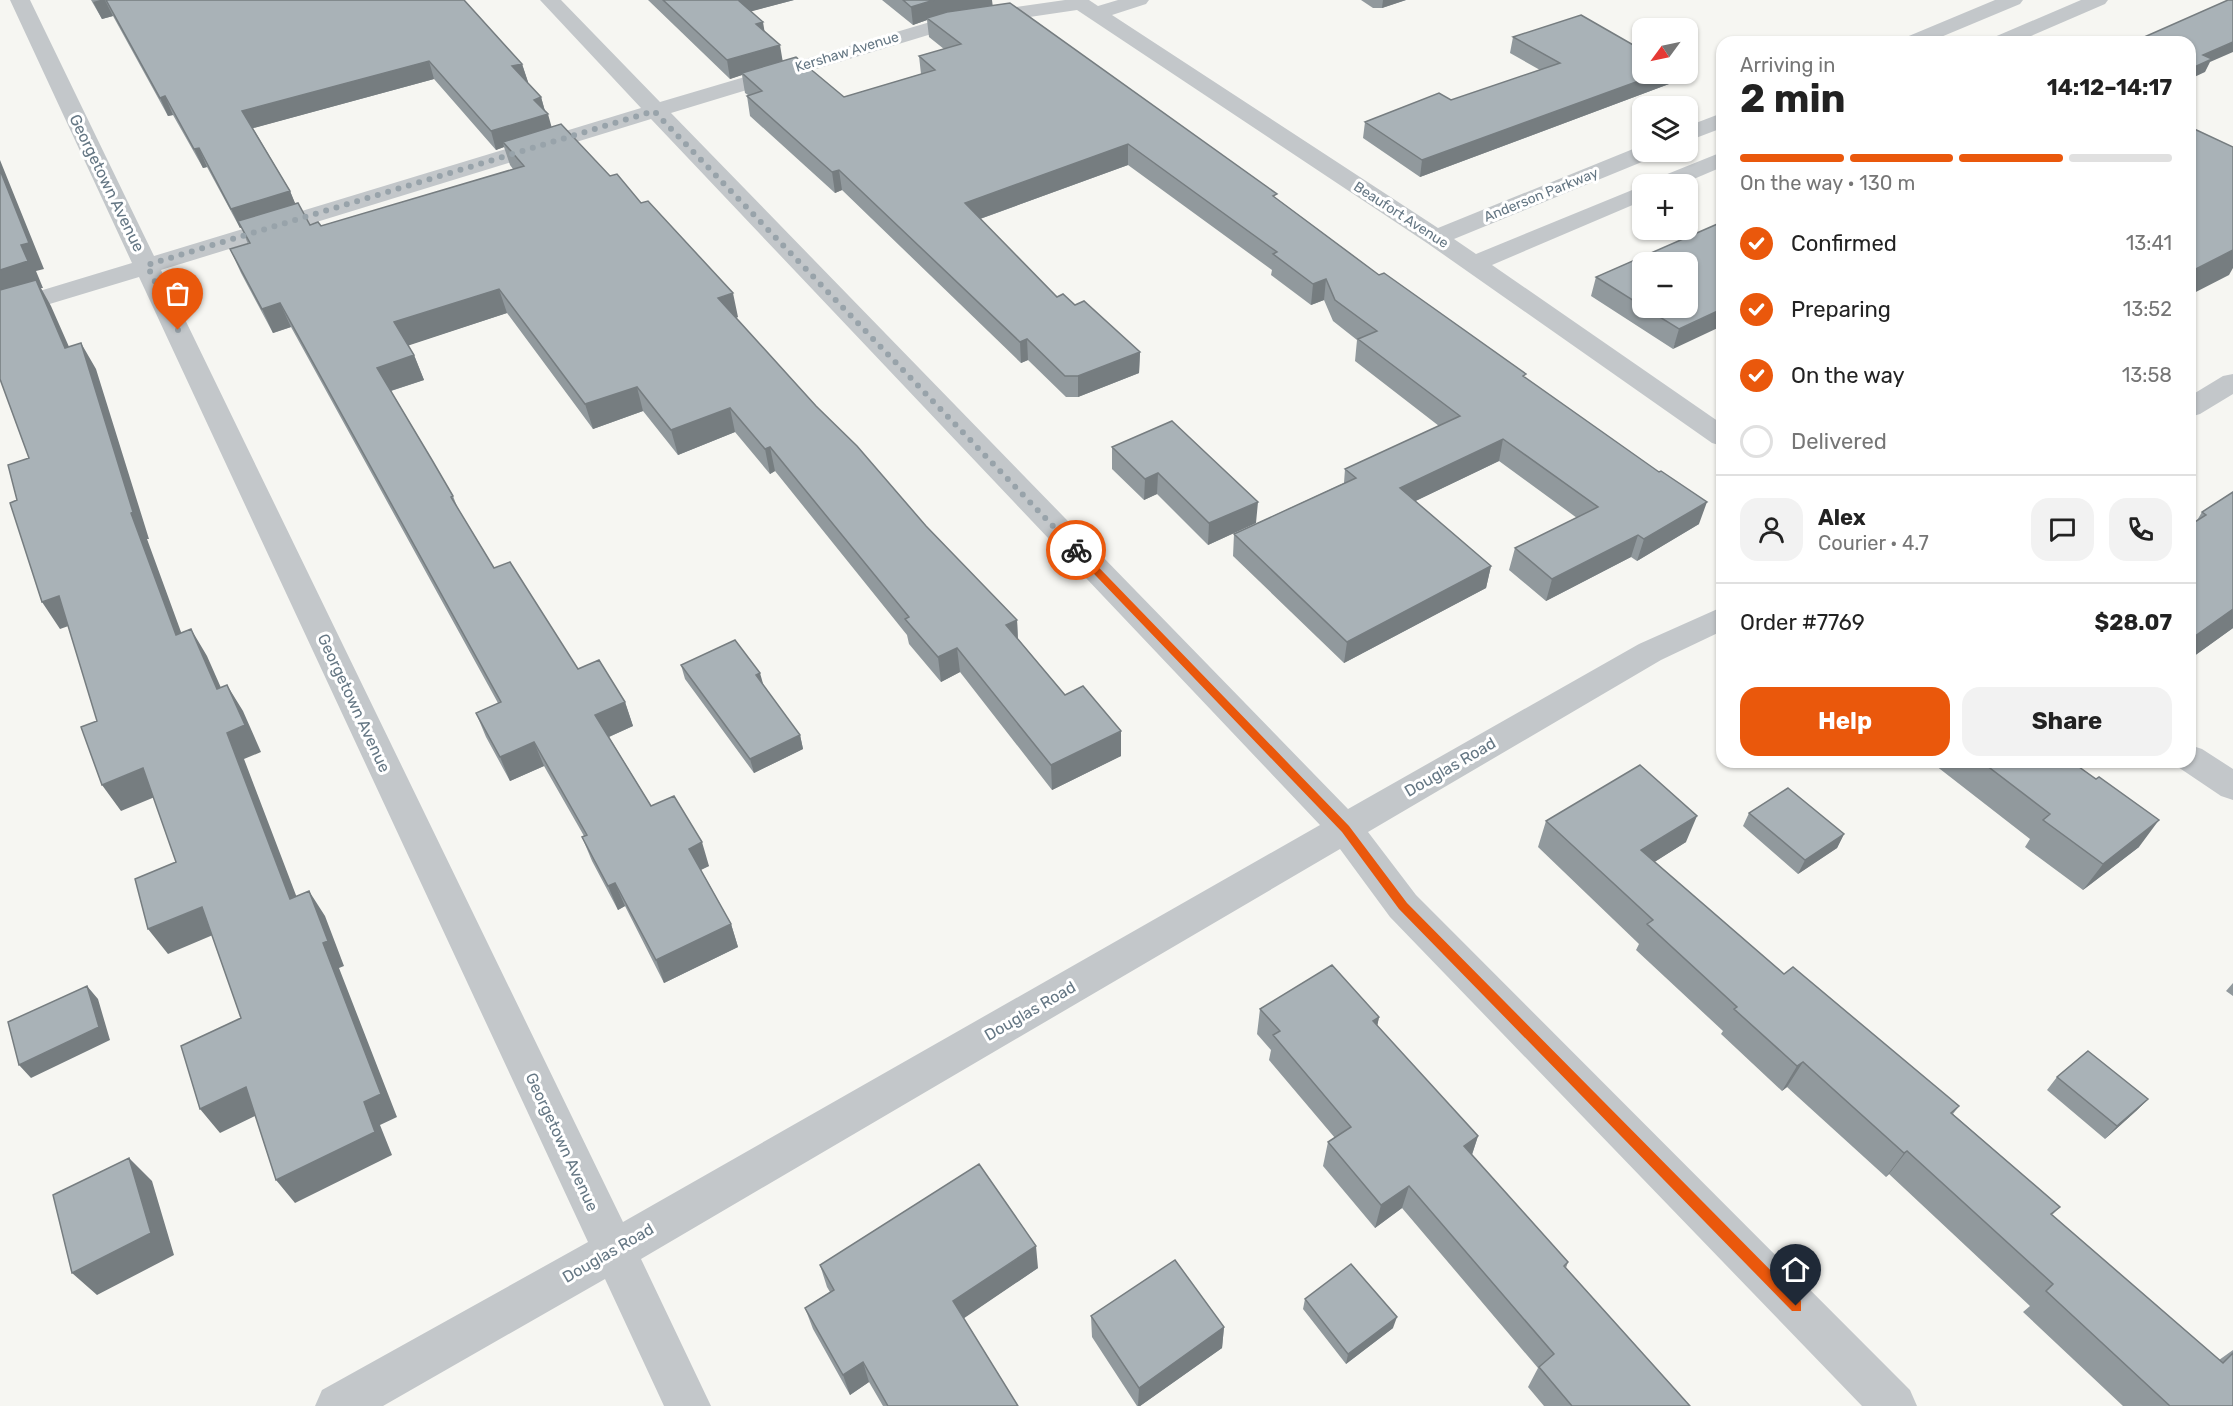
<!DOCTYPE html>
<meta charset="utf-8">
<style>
body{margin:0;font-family:Rubik,sans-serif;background:#f2f2f2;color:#222;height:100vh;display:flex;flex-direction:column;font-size:22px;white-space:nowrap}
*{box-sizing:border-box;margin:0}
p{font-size:20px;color:#767676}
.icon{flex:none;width:33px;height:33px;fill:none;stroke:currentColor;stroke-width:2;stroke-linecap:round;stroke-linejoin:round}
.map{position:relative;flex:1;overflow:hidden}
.side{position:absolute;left:1716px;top:36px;width:480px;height:732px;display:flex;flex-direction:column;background:#fff;border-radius:18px;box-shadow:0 2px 4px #0004}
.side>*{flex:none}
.needle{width:39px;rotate:237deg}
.fabs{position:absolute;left:1632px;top:18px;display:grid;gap:12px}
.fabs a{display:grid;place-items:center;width:66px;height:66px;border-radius:12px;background:#fff;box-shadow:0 2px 4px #0004;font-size:30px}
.pin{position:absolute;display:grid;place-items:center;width:51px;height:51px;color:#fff;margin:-62px -26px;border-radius:50% 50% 50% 0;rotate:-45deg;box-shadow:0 0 6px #0007}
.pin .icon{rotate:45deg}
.courier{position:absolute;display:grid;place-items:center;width:60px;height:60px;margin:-30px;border:4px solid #ea580c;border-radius:50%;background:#fff;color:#222;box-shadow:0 2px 8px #0007}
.headline em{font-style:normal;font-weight:700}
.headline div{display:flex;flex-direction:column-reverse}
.headline{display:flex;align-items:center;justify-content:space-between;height:102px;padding:0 24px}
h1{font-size:39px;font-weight:700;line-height:45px}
.bar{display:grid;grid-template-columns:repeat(4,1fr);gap:9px 6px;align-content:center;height:72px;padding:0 24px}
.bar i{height:8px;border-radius:4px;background:#e0e0e0}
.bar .on{background:#ea580c}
.bar p{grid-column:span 4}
.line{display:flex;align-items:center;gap:15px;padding:0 24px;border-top:2px solid #e0e0e0}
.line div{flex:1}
.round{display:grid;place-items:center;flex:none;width:63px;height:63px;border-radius:18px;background:#f2f2f2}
ol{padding:0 24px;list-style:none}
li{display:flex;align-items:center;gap:18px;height:66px}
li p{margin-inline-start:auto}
li .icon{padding:6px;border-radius:50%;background:#ea580c;color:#fff;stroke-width:4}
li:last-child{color:#767676}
li i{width:33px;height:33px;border:3px solid #e0e0e0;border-radius:50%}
.action{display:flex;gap:12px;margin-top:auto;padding:12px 24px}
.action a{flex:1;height:69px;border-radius:18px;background:#ea580c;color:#fff;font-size:24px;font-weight:700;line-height:69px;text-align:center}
.action a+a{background:#f2f2f2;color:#222}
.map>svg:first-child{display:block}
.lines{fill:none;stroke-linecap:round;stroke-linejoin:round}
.minor{fill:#c3c7ca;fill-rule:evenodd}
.wall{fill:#91999d;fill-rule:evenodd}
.shaded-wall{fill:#767d80}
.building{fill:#a9b2b7;stroke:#767d80;stroke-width:1.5}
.route{fill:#ea580c}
.done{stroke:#98a3aa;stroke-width:6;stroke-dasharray:0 10.8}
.labels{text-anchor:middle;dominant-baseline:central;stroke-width:6;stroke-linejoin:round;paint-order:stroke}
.far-street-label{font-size:14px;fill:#657784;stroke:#fff}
.street-label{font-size:16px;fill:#657784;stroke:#fff}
</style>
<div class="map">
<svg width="2233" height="1406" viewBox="0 0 2233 1406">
<rect width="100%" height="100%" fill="#f6f6f2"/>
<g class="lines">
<!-- minor -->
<path class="minor" d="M10,0H30L154,256L641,108L540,0H561L660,102L947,17L1065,0H1089L1098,6L1118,0H1149L1146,4L1112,15L1438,228L1638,147L1642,146V152H1657L1654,157L1454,239L1476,254L1642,186V201L1492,265L1722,424V446L1712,443L1427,243L1077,10L948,29L671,113L1348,809L1639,644L1722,607V631L1661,660L1368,832L1416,895L1910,1390L1917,1406H1862L1390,917L1340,849L641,1259L711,1406H664L605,1279L383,1406H315L322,1390L588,1242L139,277L0,319V303L132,263ZM651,119L1320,825L623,1222L161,270Z
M1995,0H2023L2020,4L1929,42H1901L1904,38Z
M2081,0H2108L2105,4L2017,42H1989L1992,38Z
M1722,113V128L1688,141V126Z
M1722,152V167L1682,184H1651L1655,179Z
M2233,374V394L2200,414L2190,417V396L2223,376Z
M2190,745L2202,749L2233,769V800L2221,796L2178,767L2175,762H2190Z"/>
</g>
<!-- wall -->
<path class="wall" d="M91,0H464L522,64L528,82H527L541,97L545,111L551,127L738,317L736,318L926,526L1017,620L1018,639L1065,695L1121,756L1052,790L960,672L941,682L909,644L907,635L775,471L770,474L735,432L678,455L643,411L593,429L507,313L408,345L414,355L424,380L391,391L453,496L458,509L494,568L578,669L625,702L633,726L609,737L651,806L709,866L701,870L731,924L738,947L664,983L625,906L618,910L592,861L582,837L584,836L544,766L510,781L486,737L476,713L498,703L291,327L273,333L241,273L230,249L248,244L241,227L240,228L207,167L203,168L173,115L168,116L113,16L102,19ZM434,79L496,150L504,147L510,165L513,169L321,226L310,225L295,204L290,191L253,128Z
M648,0H794L751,11L783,61L844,97L921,74L919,56L944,49L929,37L927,20L913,25L882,0H992V5L1277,199L1379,275L1526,378L1699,524L1637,561L1631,557L1546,601L1509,570L1515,548L1577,518L1499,461L1415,501L1491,566L1486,588L1344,663L1233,556L1234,534L1344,483L1345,469L1439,426L1355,361L1357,340L1333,321L1324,300L1311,305L1271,275L1272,270L1128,165L980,219L1057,297L1075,305L1140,352L1139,373L1078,397H1066L1028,360L1021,363L842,190L835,193L750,116L747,96L748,95L745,93L742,75L730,79Z
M1361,0H1406L1382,8H1373Z
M1513,37L1669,84L1420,177L1363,138L1365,122L1451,100L1540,70L1510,53Z
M1722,222L1673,349L1591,296L1596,277ZM1642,262L1688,308H1642Z
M1112,447L1256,523L1208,545L1157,494L1144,500L1112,469Z
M2233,492V628L2190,659V525L2196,522L2202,512Z
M681,665L800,735L803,749L754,773L685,679Z
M1931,762H2072L2096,779L2139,847L2083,890L2025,847L2030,839Z
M1749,813L1844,834L1837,848L1798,874L1743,826Z
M1546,821L1686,842L1654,862L1784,974L1959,1106L1953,1114L2060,1207L2052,1215L2219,1360L2233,1350V1406H2123L2023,1312L2030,1306L1889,1174L1886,1177L1787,1087L1782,1091L1721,1034L1723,1031L1636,950L1639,944L1538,847Z
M2233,983V996L2226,991Z
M1260,1009L1379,1017L1377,1026L1478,1136L1472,1155L1568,1262L1566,1268L1690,1406H1544L1528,1387L1538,1368L1402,1208L1375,1228L1323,1166L1328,1142L1335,1138L1269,1060L1271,1050L1257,1034Z
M2057,1077L2148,1099L2136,1111L2105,1139L2047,1090Z
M820,1265L1038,1268L963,1318L1018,1406H883L869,1382L850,1395L813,1329L805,1308L830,1292L827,1287Z
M1305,1299L1393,1328L1346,1364L1303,1309Z
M1091,1316L1224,1327L1222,1348L1140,1406H1137L1092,1337Z"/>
<!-- shaded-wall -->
<path class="shaded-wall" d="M100,0H105L113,16L102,19L93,2Z
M736,0H794L738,15Z
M934,0H992L993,8L927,18V20L913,25L911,7Z
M1383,0H1406L1382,8Z
M763,22L766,40L756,24Z
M2233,42V52L2210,62L2205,72L2190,79V69L2203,55Z
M780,45L783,63L742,73V75L730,79L727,60Z
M429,61L434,79L250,129L242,111Z
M522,64L528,82L517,84L512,66Z
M1658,74H1672L1669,84L1420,177L1422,160Z
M165,96L173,115L168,116L160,98Z
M541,97L546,115L548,114L553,132L503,142L504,147L496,150L491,131L534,100Z
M1128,144V165L966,224L965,203Z
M199,148L207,167L203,168L194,149Z
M0,160L44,269L36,271L43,288H41L51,306L81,374L0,301V270L21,245L0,170Z
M839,170L842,190L835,193L832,172Z
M290,191L298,210L240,228L231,209Z
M2233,250V268L2229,275L2190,295V272Z
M1326,279L1324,300L1311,305L1313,284Z
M499,289L507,313L404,347L394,322Z
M733,293L738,317L723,322L718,298Z
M280,303L291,327L273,333L262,309Z
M1722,309V326L1673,349L1679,329Z
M1027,339L1028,360L1021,363L1020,342Z
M81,343L96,369L149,539H147L192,662L176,635L131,513Z
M1140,352L1139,373L1078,397V376Z
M414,355L424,380L387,392L377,368Z
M637,387L643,411L593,429L585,404Z
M730,408L735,432L678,455L671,430Z
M1503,439L1499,461L1397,510L1400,488Z
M770,447L775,471L770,474L765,449Z
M1158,473L1157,494L1144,500L1145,479Z
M1258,502L1256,523L1208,545L1209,523Z
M1707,502L1699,524L1637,561L1644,539Z
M1638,535L1631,557L1546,601L1552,579Z
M1491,566L1486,588L1344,663L1347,642Z
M59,596L77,623L60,629L42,602Z
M2233,609V628L2190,659V644L2195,636Z
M1017,620L1018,644L1006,625Z
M191,629L207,656L233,715L217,689Z
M957,648L960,672L941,682L938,657Z
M760,673L764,687L756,675Z
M227,685L243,711L261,752L244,759L307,924L290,899L227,733Z
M625,702L633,726L604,739L595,715Z
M1121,731V756L1052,790L1051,765Z
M800,735L803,749L754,773L750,759Z
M534,742L544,766L510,781L500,757Z
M143,768L162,794L121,811L102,785Z
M1697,816L1686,842L1631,877L1641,850Z
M2159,820L2139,847L2083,890L2103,864Z
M1844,834L1837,848L1798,874L1805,860Z
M702,842L709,866L696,872L689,849Z
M615,883L625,906L618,910L608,886Z
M309,891L325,916L344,966L339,968L397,1117L380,1125L392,1155L295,1203L276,1180L364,1102Z
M202,907L220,932L168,954L148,929Z
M731,924L738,947L664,983L656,960Z
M87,986L98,999L110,1040L31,1078L19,1065Z
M1379,1017L1374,1042L1373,1021Z
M1803,1062L1787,1087L1782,1091L1797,1066Z
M246,1087L265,1111L220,1133L200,1109Z
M2148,1099L2136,1111L2105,1139L2117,1126Z
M1478,1136L1470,1160L1464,1146Z
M1907,1151L1889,1174L1886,1177L1904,1153Z
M129,1158L152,1181L174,1255L97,1295L72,1273Z
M1409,1186L1402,1208L1375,1228L1381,1205Z
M1036,1246L1038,1268L957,1323L953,1301Z
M1397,1317L1393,1328L1346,1364L1348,1354Z
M1224,1327L1222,1348L1140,1406H1138L1139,1388Z
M863,1362L869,1382L850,1395L843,1375Z"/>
<!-- building -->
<path class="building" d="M106,0H464L522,64L512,66L541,97L534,100L548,114L491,131L429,61L242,111L290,191L231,209L199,148L194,149L165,96L160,98Z
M663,0H738L763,22L756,24L780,45L727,60Z
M903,0H934L911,7Z
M2228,0H2233V42L2203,55L2212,59L2190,69V42H2133Z
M1010,3L1277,194L1273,196L1379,275L1384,273L1526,374L1523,376L1659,472L1661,471L1707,502L1644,539L1638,535L1552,579L1515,548L1598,507L1503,439L1400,488L1491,566L1347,642L1234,534L1356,478L1345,469L1460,416L1358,339L1377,331L1335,300L1326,279L1313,284L1273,254L1277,252L1128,144L965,203L1057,297L1063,294L1075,305L1084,301L1140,352L1078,376H1065L1027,339L1020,342L839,170L832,172L747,96L762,91L742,73L796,57L844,97L935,70L919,56L961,44L927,18L947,12Z
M1581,15L1642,50V74H1658L1422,160L1365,122L1439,93L1451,100L1560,63L1513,37Z
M561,124L610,176L617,174L641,203L648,201L733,293L718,298L816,406L857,446L926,526L1017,620L1006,625L1065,695L1083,686L1121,731L1051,765L957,648L938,657L905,619L909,617L770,447L765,449L730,408L671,430L637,387L585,404L499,289L394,322L414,355L377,368L432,460L453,496L451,497L494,568L510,562L578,669L599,660L625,702L595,715L651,806L674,796L702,842L689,849L731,924L656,960L615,883L608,886L582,837L587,835L534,742L500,757L476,713L501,702L280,303L262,309L230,249L250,243L238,221L298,203L310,225L318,222L321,226L524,166L503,142Z
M2190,127L2233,147V250L2190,272Z
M0,170L29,243L21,245L28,261L0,270Z
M1722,222V309L1679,329L1645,308H1688V262H1642V306L1596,277Z
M36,280L65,348L81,343L133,512L131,513L176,635L191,629L217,689L227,685L245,725L227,733L290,899L309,891L328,941L323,943L381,1094L364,1102L375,1132L276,1180L246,1087L200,1109L181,1046L241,1018L202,907L148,929L135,879L176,862L143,768L102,785L81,727L97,721L59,596L42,602L10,503L17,500L8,465L29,458L0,379V290Z
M1172,421L1258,502L1209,523L1158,473L1145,479L1112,447Z
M2233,492V609L2195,636L2190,633V525L2206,515L2202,512Z
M735,640L760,673L756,675L800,735L750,759L681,665Z
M1982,762H2072L2096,779L2099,777L2159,820L2103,864L2043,820L2050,814Z
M1640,765L1697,816L1641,850L1784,974L1793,967L1959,1106L1951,1113L2060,1207L2051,1214L2223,1363L2233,1353V1406H2170L2046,1291L2053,1284L1907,1151L1904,1153L1803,1062L1797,1066L1734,1009L1737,1007L1647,924L1653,920L1546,821Z
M1788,788L1844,834L1805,860L1749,813Z
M1332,965L1379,1017L1373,1021L1478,1136L1464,1146L1568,1262L1564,1266L1690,1406H1572L1539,1367L1554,1354L1409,1186L1381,1205L1328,1142L1351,1127L1273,1035L1280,1031L1260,1009Z
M87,986L99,1027L19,1065L8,1022Z
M2088,1051L2148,1099L2117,1126L2057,1077Z
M129,1158L151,1233L72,1273L53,1195Z
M979,1164L1036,1246L953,1301L1018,1406H888L863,1362L843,1375L805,1308L834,1290L820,1265Z
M1175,1260L1224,1327L1139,1388L1091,1316Z
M1351,1264L1397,1317L1348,1354L1305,1299Z"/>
<!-- route -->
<path class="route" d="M1073,547H1079L1349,826L1407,903L1801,1301V1311H1792L1399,909L1342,832L1073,552Z"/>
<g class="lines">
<!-- done -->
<path class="done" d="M178,330L147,265L654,111L1076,550"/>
</g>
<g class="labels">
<!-- far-street labels -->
<g class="far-street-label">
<text transform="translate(847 52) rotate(-17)">Kershaw Avenue</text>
<text transform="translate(1541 195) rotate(-22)">Anderson Parkway</text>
<text transform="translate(1401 215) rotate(33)">Beaufort Avenue</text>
</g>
<!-- street labels -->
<g class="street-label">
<text transform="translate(107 183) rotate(64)">Georgetown Avenue</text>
<text transform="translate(354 703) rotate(65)">Georgetown Avenue</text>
<text transform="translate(1450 767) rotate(-30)">Douglas Road</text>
<text transform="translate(1030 1011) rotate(-30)">Douglas Road</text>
<text transform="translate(562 1142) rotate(65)">Georgetown Avenue</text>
<text transform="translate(608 1253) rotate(-30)">Douglas Road</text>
</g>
</g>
</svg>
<div class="fabs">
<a><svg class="needle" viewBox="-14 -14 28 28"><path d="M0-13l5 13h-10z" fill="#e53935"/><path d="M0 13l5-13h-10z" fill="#767676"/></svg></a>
<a><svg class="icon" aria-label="layers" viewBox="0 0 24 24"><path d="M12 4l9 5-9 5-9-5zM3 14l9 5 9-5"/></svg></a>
<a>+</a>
<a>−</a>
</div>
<div class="pin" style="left:178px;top:330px;background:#ea580c"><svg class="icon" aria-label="bag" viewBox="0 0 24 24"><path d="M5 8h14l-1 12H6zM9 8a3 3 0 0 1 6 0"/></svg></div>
<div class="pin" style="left:1796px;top:1306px;background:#1f2937"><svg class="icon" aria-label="home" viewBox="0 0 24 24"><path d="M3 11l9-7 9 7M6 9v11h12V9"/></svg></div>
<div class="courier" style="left:1076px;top:550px"><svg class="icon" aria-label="bike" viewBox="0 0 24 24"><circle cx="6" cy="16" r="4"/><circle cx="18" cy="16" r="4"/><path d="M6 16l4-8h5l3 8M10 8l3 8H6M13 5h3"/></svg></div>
<section class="side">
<div class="headline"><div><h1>2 min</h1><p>Arriving in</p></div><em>14:12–14:17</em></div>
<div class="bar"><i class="on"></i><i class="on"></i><i class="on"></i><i></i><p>On the way · 130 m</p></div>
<ol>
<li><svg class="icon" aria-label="check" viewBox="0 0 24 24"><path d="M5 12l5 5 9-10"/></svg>Confirmed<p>13:41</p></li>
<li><svg class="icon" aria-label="check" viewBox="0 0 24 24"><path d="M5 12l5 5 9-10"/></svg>Preparing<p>13:52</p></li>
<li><svg class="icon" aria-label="check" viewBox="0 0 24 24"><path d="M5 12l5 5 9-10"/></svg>On the way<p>13:58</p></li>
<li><i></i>Delivered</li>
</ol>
<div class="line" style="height:108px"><a class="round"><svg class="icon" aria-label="person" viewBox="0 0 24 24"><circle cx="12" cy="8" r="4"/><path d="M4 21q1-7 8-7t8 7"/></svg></a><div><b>Alex</b><p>Courier · 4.7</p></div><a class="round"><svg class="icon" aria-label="chat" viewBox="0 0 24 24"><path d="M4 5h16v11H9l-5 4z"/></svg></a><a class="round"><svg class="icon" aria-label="phone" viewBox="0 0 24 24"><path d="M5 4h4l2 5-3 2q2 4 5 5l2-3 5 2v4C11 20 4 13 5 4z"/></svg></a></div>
<div class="line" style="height:78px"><div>Order #7769</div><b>$28.07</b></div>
<div class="action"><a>Help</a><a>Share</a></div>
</section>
</div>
